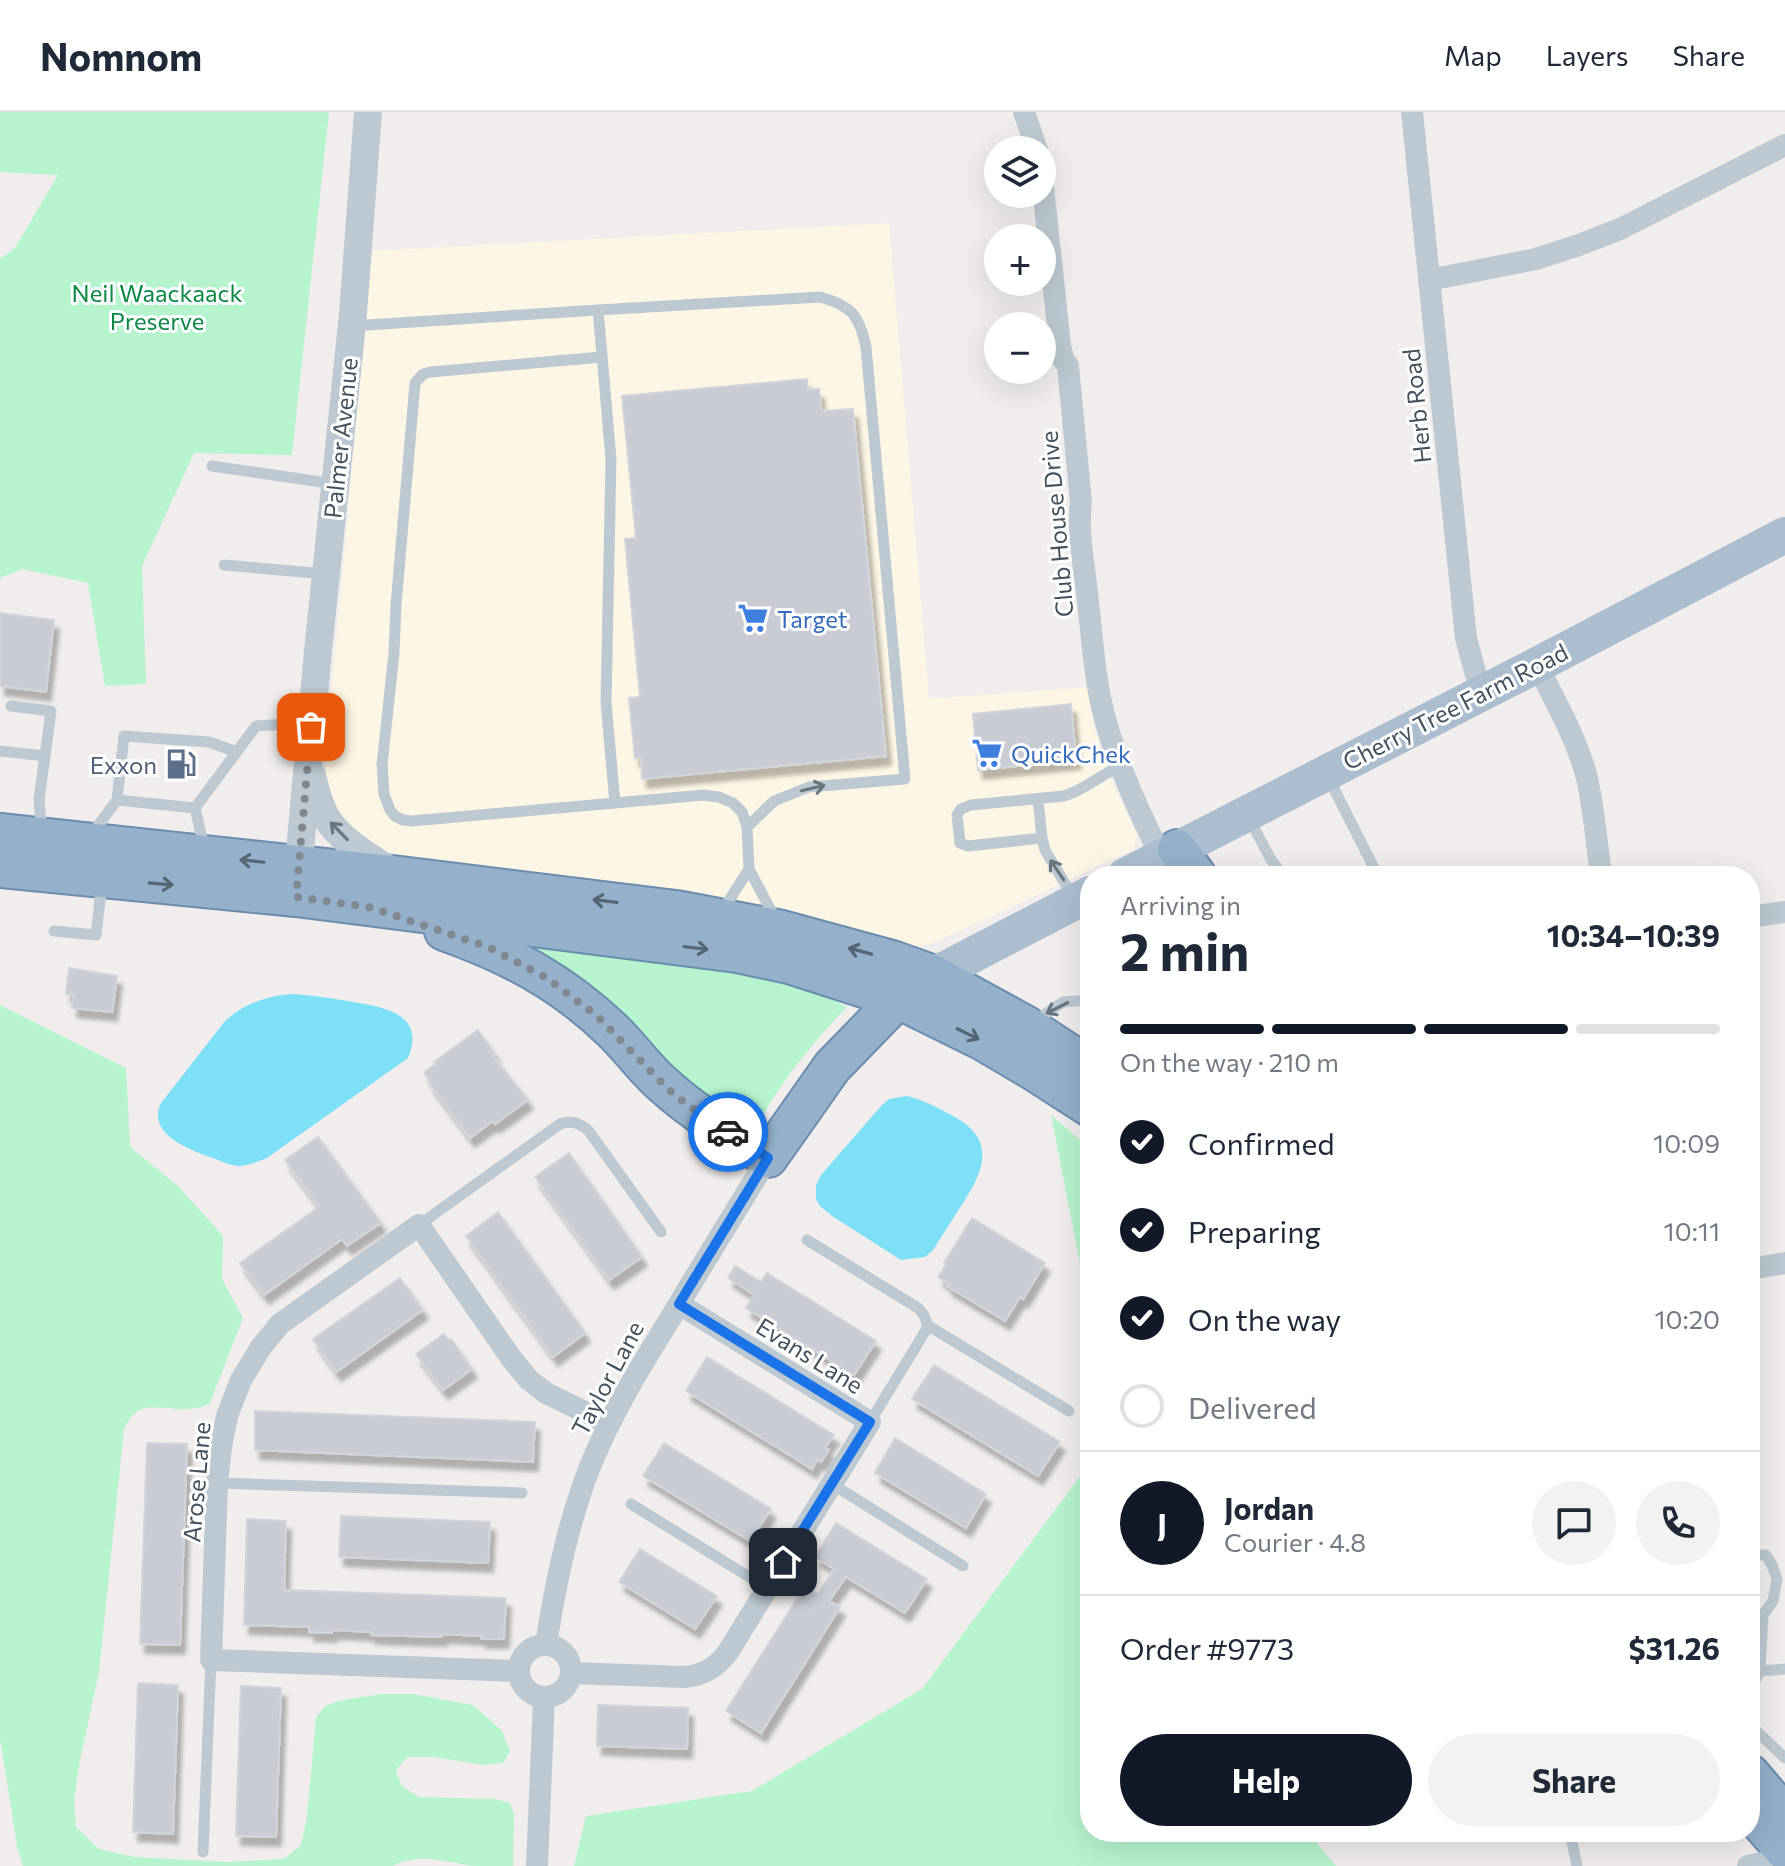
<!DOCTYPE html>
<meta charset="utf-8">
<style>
body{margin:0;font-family:Commissioner,sans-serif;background:#f2f2f3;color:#1f2937;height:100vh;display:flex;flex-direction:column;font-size:30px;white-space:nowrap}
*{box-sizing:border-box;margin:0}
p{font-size:26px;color:#747a83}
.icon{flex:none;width:44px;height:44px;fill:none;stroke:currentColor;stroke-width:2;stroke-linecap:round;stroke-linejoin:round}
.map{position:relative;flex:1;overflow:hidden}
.details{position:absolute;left:1080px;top:754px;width:680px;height:976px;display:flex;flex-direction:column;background:#fff;border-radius:32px;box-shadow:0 8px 32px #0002}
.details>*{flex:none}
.fabs{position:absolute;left:984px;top:24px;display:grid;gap:16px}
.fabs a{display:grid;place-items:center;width:72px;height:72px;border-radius:50%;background:#fff;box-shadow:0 8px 32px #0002;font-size:40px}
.pin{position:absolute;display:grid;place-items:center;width:68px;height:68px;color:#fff;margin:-34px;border-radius:16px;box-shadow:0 4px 12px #0006}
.courier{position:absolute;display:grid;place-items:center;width:80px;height:80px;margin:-40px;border:6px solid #1a73e8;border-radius:50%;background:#fff;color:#222;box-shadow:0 2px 10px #0007}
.head em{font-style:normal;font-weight:700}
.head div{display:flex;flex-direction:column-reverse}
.head{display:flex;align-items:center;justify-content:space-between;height:136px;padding:0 40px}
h1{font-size:52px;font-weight:700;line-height:60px}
.bar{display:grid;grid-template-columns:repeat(4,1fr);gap:12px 8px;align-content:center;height:96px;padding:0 40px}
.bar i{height:10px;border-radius:6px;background:#e0e1e3}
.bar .on{background:#111827}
.bar p{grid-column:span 4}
.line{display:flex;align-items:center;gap:20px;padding:0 40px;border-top:2px solid #e0e1e3}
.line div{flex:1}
.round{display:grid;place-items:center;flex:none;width:84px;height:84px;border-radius:42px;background:#f2f2f3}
ol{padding:0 40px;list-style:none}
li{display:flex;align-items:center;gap:24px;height:88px}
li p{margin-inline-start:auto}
li .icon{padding:8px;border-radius:50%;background:#111827;color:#fff;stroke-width:4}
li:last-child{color:#747a83}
li i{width:44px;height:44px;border:4px solid #e0e1e3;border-radius:50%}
.action{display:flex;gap:16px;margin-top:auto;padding:16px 40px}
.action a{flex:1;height:92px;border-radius:48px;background:#111827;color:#fff;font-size:32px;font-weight:700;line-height:92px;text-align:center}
.action a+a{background:#f2f2f3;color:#1f2937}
header{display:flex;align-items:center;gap:48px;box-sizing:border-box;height:112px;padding:0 40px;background:#fff;border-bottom:2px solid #e0e1e3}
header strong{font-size:38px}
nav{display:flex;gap:44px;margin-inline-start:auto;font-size:28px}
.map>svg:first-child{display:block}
.commercial{fill:#fef6e4}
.green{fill:#b6f4cd}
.water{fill:#7de0f7}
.building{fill:#c9ccd4;stroke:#d1d4da;stroke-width:2;filter:url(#shadow)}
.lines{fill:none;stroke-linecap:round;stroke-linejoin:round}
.trunk-casing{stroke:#6a8caf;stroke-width:42}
.service{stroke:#bcc9d2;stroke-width:11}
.minor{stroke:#bcc9d2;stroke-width:22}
.tertiary{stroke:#bcc9d2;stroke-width:28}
.primary{stroke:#aabed0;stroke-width:36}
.trunk{stroke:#94b0ca;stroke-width:38}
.oneway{stroke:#687680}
.oneway2{stroke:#546573}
.done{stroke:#81888f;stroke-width:8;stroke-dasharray:0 14.4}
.route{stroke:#1a73e8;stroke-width:10}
.labels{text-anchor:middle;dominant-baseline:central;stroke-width:6;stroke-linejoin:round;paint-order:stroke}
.park-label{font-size:24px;fill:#0b8847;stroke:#fff}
.street-label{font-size:24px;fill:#44525d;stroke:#fff}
.shop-label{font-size:24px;fill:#366cbe;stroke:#fff;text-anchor:start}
.service-label{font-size:24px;fill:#4e5e75;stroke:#fff;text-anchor:end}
</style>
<header>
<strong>Nomnom</strong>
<nav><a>Map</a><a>Layers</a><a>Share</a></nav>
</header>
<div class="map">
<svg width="1785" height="1754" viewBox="0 0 1785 1754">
<defs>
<filter id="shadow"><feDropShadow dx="5" dy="9" stdDeviation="2" flood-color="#0004"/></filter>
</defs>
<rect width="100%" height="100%" fill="#f1eded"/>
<!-- commercial -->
<path class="commercial" d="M889,111L929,587L1087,575L1095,618L1103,646L1120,688L1137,722L1134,737L962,818L929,832L908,835L395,747L355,728L334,700L324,662L372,139Z"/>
<!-- green -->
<path class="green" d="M0,0H329L292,343L194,341L142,454L146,572L105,574L88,471L22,457L0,466V147L15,136L58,63L0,60Z
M533,832L739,857L841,884L839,891L847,895C813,930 783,967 759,1010L757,1012C730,1011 652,941 628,921C595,893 562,866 529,838Z
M0,893L126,956L130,1035L178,1074L223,1124L222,1167L243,1206L210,1291C186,1306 152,1287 135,1301C130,1305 127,1311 124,1317L99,1560L79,1653L74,1688L76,1715L99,1737L134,1745L227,1750L284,1747L301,1733L307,1705L316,1605L325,1594L338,1589L381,1582H413L473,1593L502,1619L510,1639L503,1651L485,1653L434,1645H407L396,1658L401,1673L418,1685L495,1687L510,1691L514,1703L513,1754C500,1754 487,1754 474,1754C444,1750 422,1740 393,1754H23L17,1734L0,1626Z
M1051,1003L1090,1037V1203Z
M1090,1351V1720H1308L1336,1754H574L586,1704L752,1679L922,1577Z"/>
<!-- water -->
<path class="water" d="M291,882C311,883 329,886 348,889C381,895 427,900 408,946L267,1046C257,1050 248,1054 237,1054C229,1053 221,1049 213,1046C190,1038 146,1022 161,991L225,909C244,891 265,885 291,882Z
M907,984C924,988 938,996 953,1004C996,1027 985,1057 963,1091C953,1107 943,1122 933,1138L925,1145L901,1148L832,1104L820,1094L816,1087V1073L821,1063L882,993L889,987Z"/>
<!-- building -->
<path class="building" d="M807,267L808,278L819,277L821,299L853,297L886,644L642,667L641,645L635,646L629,586L640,585L625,427L636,426L622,284Z
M0,501L54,508L46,580L0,574Z
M1071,592L1076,648L978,658L973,602Z
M69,856L117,864L112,900L72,896L74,883L66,882Z
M478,918L495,942L493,944L528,988L495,1012L493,1009L470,1026L430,972L431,971L424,960L436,952L434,950Z
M318,1025L381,1111L347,1134L342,1127L264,1183L240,1151L319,1095L285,1048Z
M569,1041L642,1145L609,1168L535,1065Z
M498,1100L585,1221L553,1245L466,1124Z
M972,1106L1045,1151L1023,1187L1020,1185L1005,1209L947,1174L949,1172L938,1165L946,1153L944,1151Z
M735,1154L761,1170L767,1161L876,1229L854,1263L746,1196L754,1183L728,1166Z
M400,1166L423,1198L336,1260L313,1227Z
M444,1222L449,1229L451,1227L472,1257L443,1278L416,1242Z
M707,1245L834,1323L825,1336L829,1338L821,1350L817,1348L812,1357L686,1279Z
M934,1253L1060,1330L1038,1364L912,1287Z
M255,1299L535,1310L533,1350L255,1338Z
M895,1326L986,1382L966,1416L875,1361Z
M147,1331L187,1332L180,1533L140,1532Z
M664,1331L771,1397L750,1429L643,1364Z
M341,1404L490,1410L488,1451L339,1445Z
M247,1407L286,1409L284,1478L506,1486L504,1527H481V1524L442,1522V1525L371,1523L372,1520L332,1518V1521L309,1520V1515L244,1513Z
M836,1411L927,1467L905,1501L846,1465L829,1489L840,1495L761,1621L726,1599L805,1474L818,1482L834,1457L815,1445Z
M640,1437L717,1484L695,1517L619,1470Z
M138,1571L178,1573L173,1722L133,1720Z
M241,1574L281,1576L276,1725L236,1724Z
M598,1593L688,1596L687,1637L597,1634Z"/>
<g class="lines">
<!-- trunk casing -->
<g class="trunk-casing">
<path id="trunk" d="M0,721L399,764L676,798L782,818L892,848L934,863L1027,914L1090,955
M1177,737L1197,764
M0,756L296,785L737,841L789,852L898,887L983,929L1034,959L1090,995
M444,819C509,842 562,870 612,918C631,936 646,959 667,976C697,1003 734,1024 768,1046L832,955L898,887
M1750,1662L1785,1703
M1750,1699L1785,1739"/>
</g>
<!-- service -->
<path class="service" d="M598,198L820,185C852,194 859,203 866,235L905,667L809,675L774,689L747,715
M352,214L598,198L611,347L606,591L615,691L703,683L719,685L733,691L742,700L747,715L749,757L777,810
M602,245L430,260L423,262L415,271L396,493L394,541L382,653L384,682L390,698L395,704L403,708L412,709L615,691
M212,354L335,372
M224,453L326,462
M11,594L51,599L39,688L42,721
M0,639L45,644
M1328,665L1378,764
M1038,687L1042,726L968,734L960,731L957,703L961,697L971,693L1064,684C1084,678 1101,663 1120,654
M117,688L195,696
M1249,706L1270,746L1283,764
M91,723L117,688L124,624L209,630L237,640
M1042,726L1045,738L1073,785
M204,735L195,696L256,614L287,612L311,615
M721,801L749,757
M54,819L96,823L102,770
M1033,910L1063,890L1090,888
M419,1113L560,1012C571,1008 579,1011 588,1018L661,1120
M807,1128L918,1196C924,1202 929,1209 926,1218L870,1310
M927,1213L1069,1299
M217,1371L522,1381
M832,1372L963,1454
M631,1392L767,1476
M1750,1443H1766L1772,1453L1777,1467L1773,1489L1763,1503L1760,1559L1750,1579
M1760,1559L1785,1557
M1750,1613L1785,1646
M1570,1720L1577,1754
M203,1740L211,1548"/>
<!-- minor -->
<path class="minor" d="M1024,0L1037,38
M1412,0L1466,526L1481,582
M1042,66L1060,233L1063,247L1068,254L1081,390C1077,419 1084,452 1087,481C1092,522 1094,564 1104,603C1117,653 1139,699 1161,745
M1429,168L1536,147L1579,133L1620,117L1785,33
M1537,553C1555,589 1577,627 1587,666C1594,698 1597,732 1601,764
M1750,805L1785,800
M1750,1157L1785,1151
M546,1533C555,1473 567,1414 589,1357C610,1304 640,1255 670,1207C702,1153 735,1100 768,1046
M519 1559a26 26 0 1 1 52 0a26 26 0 1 1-52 0Z
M519,1559L211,1548L217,1371L221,1335L227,1304L241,1268L261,1235L280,1212L419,1113L511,1246L529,1268L546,1281L609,1312
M571,1561L685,1565C704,1563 717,1555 728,1540L870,1310L679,1192
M537,1754L544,1585
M1748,1754L1785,1746"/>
<!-- tertiary -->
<path class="tertiary" d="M312,663C315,677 319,692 326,705C341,730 371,745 395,762
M297,772L318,539L353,202L368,0"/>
<!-- primary -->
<path class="primary" d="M1125,764L1537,553L1785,423
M913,877L934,863L1090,782"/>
<!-- trunk -->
<use href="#trunk" class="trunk"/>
</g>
<!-- one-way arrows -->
<defs><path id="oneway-shaft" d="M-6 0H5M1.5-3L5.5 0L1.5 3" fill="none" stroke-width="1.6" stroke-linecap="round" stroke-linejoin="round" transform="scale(2)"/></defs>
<g class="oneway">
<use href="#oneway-shaft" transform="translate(813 676) rotate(-13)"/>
<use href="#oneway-shaft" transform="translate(339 719) rotate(-134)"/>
<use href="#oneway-shaft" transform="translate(1057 758) rotate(-124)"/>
<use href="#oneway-shaft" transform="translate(1057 896) rotate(153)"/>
</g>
<g class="oneway2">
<use href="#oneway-shaft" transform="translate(252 749) rotate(-174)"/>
<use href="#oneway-shaft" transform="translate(161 772) rotate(5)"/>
<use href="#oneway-shaft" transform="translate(605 789) rotate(-173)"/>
<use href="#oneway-shaft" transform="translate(696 836) rotate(7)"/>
<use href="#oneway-shaft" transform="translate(860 839) rotate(-165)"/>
<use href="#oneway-shaft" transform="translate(968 922) rotate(26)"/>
</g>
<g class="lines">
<!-- done -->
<path class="done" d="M311,615L296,785L369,795L488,835L547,866L597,904L667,976L686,992L728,1020"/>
<!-- route -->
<path class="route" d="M728,1020L768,1046L679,1192L870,1310L783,1450"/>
</g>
<!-- icons -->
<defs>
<g id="supermarket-bare" transform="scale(2.4)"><path d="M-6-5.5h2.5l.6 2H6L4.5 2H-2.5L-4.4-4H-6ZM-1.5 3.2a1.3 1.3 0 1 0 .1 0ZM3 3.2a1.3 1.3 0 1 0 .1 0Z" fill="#3f7fe0" stroke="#fff" stroke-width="2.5" paint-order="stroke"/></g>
<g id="fuel-bare" transform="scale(2.4)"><path d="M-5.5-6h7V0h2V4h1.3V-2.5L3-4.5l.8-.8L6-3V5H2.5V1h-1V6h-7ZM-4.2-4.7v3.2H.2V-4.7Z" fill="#5c6f8a" stroke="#fff" stroke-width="2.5" paint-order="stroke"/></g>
</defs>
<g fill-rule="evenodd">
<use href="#supermarket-bare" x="753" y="506"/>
<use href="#supermarket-bare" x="987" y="641"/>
<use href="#fuel-bare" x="181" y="652"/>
</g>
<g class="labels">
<!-- park labels -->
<g class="park-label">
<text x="157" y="180">Neil Waackaack<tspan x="157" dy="28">Preserve</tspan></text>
</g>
<!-- street labels -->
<g class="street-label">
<text transform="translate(1416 294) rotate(-96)">Herb Road</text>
<text transform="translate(340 326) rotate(-84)">Palmer Avenue</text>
<text transform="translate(1056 412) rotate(-95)">Club House Drive</text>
<text transform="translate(1455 594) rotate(-27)">Cherry Tree Farm Road</text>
<text transform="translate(810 1243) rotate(32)">Evans Lane</text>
<text transform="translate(607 1266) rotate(-62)">Taylor Lane</text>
<text transform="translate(196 1370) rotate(-85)">Arose Lane</text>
</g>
<!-- shop labels -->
<g class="shop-label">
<text x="777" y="506">Target</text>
<text x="1011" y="641">QuickChek</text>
</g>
<!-- service labels -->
<g class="service-label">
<text x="157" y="652">Exxon</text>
</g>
</g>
</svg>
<div class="fabs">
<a><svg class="icon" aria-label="layers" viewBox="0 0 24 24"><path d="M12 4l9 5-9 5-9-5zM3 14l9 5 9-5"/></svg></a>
<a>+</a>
<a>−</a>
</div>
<div class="pin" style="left:311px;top:615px;background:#ea580c"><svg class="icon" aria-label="bag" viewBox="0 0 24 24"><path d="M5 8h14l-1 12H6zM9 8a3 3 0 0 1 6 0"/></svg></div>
<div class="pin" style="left:783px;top:1450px;background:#1f2937"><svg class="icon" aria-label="home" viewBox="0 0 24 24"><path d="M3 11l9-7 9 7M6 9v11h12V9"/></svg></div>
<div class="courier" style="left:728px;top:1020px"><svg class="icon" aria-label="car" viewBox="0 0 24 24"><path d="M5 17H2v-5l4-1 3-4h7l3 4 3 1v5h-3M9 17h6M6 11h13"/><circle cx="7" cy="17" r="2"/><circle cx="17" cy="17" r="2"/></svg></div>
<section class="details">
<div class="head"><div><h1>2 min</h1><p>Arriving in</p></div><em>10:34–10:39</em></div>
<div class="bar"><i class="on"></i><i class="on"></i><i class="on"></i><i></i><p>On the way · 210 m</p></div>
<ol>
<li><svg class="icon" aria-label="check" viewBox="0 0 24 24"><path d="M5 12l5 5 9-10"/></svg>Confirmed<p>10:09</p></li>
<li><svg class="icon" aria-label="check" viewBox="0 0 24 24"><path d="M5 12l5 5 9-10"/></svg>Preparing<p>10:11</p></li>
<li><svg class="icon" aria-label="check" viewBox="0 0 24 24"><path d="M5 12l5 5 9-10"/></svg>On the way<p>10:20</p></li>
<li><i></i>Delivered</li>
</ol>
<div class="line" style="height:144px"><b class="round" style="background:#111827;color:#fff">J</b><div><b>Jordan</b><p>Courier · 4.8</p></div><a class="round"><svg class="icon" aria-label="chat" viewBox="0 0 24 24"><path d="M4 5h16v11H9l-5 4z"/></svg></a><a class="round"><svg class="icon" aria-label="phone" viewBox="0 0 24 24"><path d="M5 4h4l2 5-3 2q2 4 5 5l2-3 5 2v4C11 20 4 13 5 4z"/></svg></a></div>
<div class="line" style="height:104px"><div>Order #9773</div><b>$31.26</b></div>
<div class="action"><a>Help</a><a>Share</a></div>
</section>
</div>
